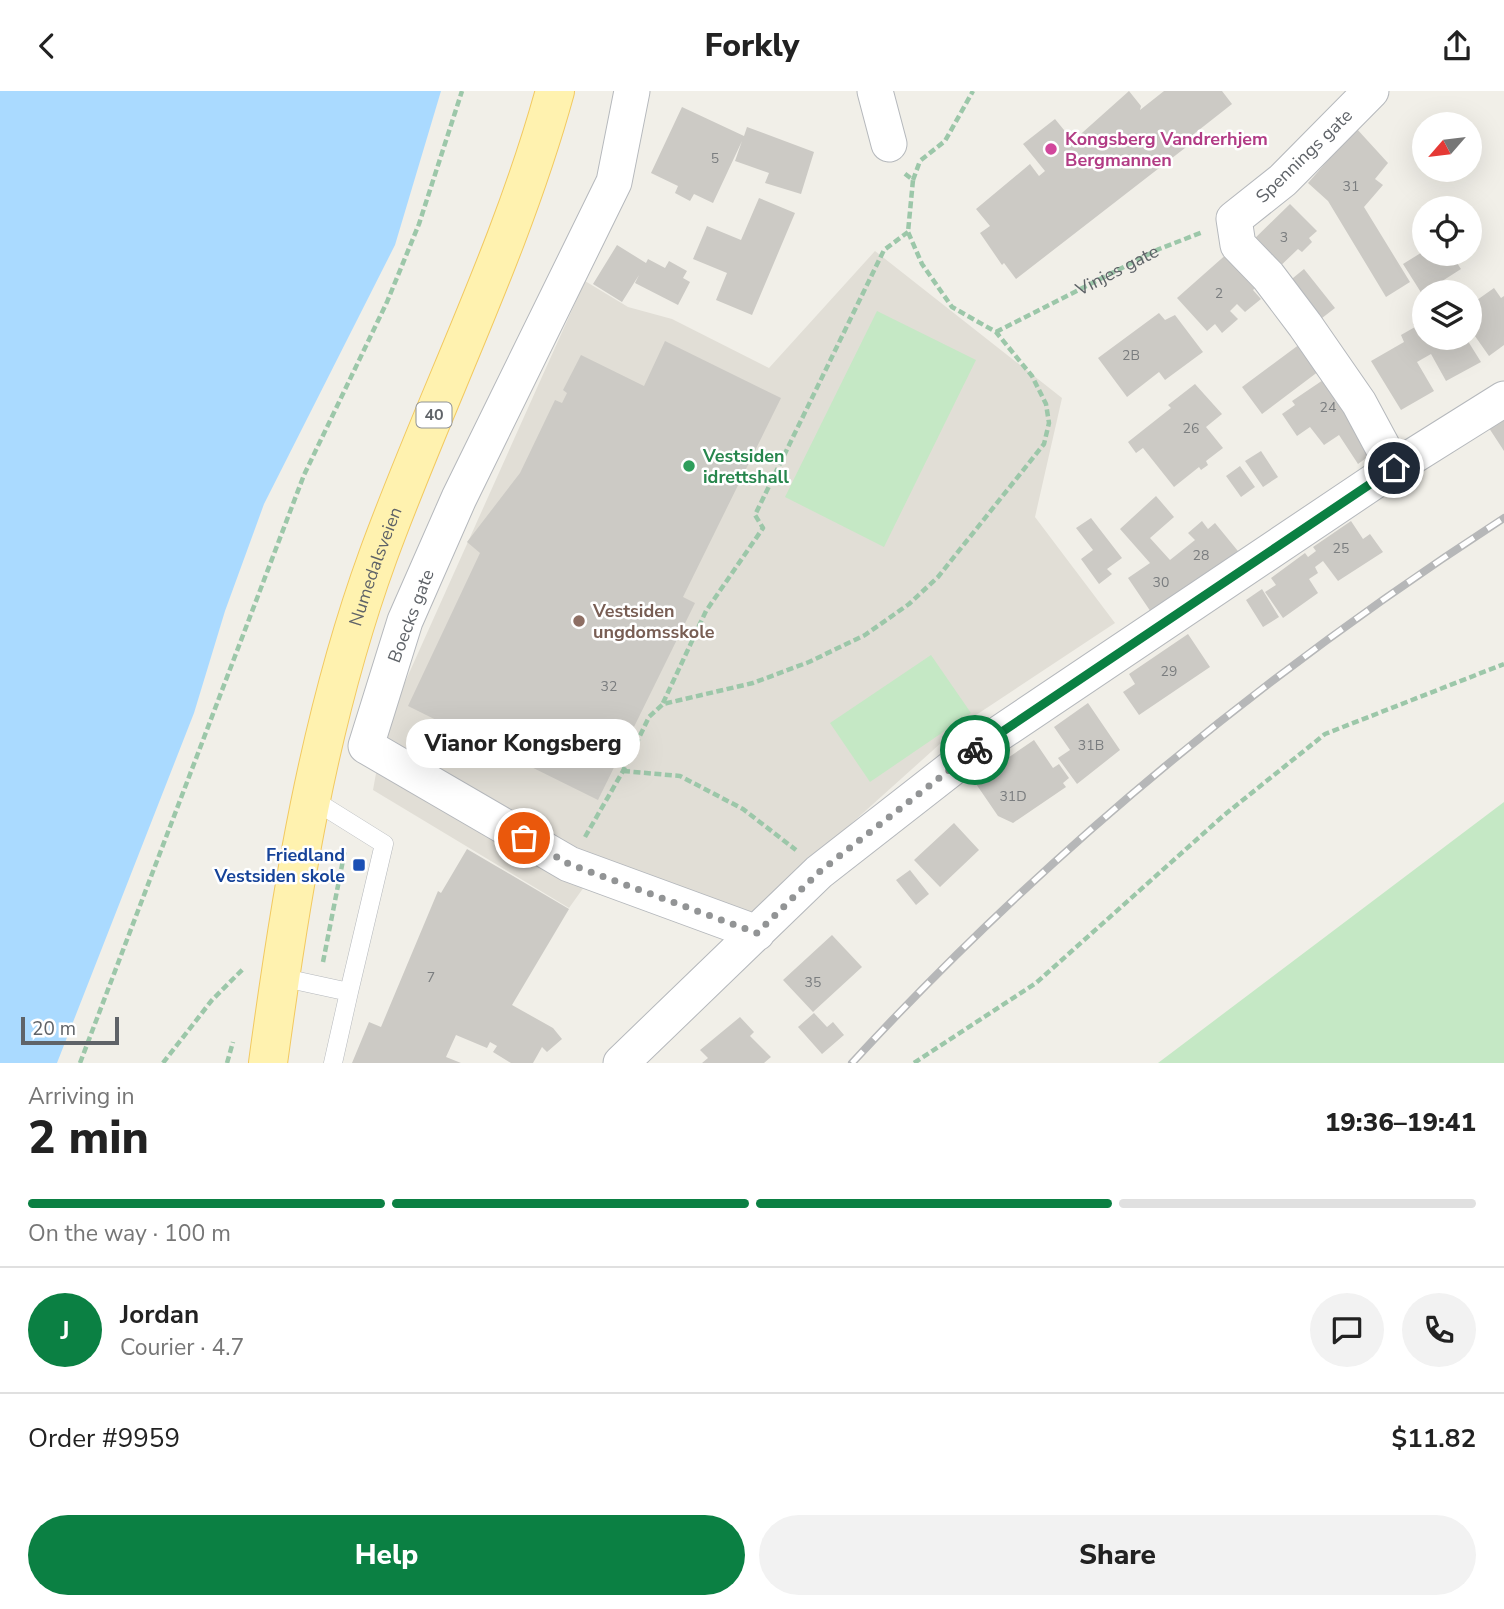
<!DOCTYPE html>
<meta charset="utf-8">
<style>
body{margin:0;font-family:"Nunito Sans",sans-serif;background:#f2f2f2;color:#222;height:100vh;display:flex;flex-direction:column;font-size:26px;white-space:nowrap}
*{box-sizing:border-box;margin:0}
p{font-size:23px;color:#767676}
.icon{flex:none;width:38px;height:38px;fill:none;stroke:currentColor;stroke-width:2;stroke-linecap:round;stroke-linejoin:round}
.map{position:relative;height:972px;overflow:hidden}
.sheet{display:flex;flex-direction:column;background:#fff;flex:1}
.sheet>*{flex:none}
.needle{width:46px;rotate:242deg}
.fabs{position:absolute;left:1412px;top:21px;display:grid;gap:14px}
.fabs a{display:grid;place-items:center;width:70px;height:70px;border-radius:50%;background:#fff;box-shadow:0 7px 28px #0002;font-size:35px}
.scale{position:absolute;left:21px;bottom:18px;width:98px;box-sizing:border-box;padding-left:7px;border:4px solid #5f6368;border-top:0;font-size:19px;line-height:24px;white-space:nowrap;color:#5f6368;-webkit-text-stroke:5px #fff;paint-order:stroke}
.pin{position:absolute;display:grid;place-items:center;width:60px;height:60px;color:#fff;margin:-30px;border:4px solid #fff;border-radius:50%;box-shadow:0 2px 7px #0007}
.courier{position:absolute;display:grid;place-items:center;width:70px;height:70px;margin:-35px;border:5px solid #0b8043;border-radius:50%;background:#fff;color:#222;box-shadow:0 2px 9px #0007}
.bubble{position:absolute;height:49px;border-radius:24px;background:#fff;box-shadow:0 7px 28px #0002;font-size:23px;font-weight:800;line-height:49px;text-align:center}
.overview em{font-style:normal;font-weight:800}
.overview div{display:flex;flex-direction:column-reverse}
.overview{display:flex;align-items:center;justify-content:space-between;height:119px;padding:0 28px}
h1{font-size:46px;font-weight:800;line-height:52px}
.bar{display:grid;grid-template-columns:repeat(4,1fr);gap:10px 7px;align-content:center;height:84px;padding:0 28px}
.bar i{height:9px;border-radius:5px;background:#e0e0e0}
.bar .current{background:#0b8043}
.bar p{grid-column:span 4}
.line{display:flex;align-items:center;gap:18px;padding:0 28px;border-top:2px solid #e0e0e0}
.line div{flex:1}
.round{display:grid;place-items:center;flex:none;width:74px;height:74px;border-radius:37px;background:#f2f2f2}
.cta{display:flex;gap:14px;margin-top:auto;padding:14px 28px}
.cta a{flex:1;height:80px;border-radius:42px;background:#0b8043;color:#fff;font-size:28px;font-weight:800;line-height:80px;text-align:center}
.cta a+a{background:#f2f2f2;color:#222}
header{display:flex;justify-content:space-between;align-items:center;height:91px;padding:0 28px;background:#fff;font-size:32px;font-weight:800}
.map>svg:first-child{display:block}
.education{fill:#e1ded6}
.green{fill:#c5e8c5}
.water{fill:#aadaff}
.building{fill:#cccac5}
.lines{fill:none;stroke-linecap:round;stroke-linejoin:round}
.lane-casing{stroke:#b5b8bc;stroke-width:19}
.street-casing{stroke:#b5b8bc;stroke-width:37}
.primary-casing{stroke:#f2c960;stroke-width:40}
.path{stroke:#9cc7a9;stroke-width:4.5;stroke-dasharray:7 3.5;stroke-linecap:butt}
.lane{stroke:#fff;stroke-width:18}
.street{stroke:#fff;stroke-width:35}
.primary{stroke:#fff2af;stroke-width:38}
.rail-casing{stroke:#b6b7b8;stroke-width:8}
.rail{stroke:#fff;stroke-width:5;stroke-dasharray:16;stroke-linecap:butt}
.done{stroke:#929495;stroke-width:7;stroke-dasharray:0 12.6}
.route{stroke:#0b8043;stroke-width:9}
.hotel-dot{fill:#d1479c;stroke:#fff;stroke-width:2.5}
.leisure-dot{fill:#2e9e5b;stroke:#fff;stroke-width:2.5}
.education-dot{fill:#8d6e63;stroke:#fff;stroke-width:2.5}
.transit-dot{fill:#1a4fb4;stroke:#fff;stroke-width:2.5}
.labels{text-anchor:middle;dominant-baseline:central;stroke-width:5;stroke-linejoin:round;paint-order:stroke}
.number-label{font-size:14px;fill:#7a7d7f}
.shield{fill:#fff;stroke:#8f9295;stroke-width:2}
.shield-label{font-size:16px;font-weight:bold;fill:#5f6368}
.hotel-label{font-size:18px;font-weight:bold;fill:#b23c85;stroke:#fff;text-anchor:start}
.street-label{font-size:18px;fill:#5f6368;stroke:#fff}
.leisure-label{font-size:18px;font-weight:bold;fill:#27864d;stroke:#fff;text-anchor:start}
.education-label{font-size:18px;font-weight:bold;fill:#785e54;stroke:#fff;text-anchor:start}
.transit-label{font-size:18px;font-weight:bold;fill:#164399;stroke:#fff;text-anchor:end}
</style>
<header><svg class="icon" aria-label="back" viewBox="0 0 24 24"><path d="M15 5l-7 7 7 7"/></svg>Forkly<svg class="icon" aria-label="share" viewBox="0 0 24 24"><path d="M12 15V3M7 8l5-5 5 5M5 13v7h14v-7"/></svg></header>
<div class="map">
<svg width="1504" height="972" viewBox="0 0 1504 972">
<rect width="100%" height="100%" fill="#f1efe8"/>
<!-- education -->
<path class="education" d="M875,160L1062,307L1035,426L1115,532L961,634L724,847L589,789L569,817L373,699L384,638L585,190L628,216L672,228L769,277Z"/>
<!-- green -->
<path class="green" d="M877,220L976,269L884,456L785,406Z
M931,564L971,622L870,691L830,632Z
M1504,711V972H1158Z"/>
<!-- water -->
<path class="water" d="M0,0H441L395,154L264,413L225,520L194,622L57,972H0Z"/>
<!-- building -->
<path class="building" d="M1129,0L1141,15L1140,19L1164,0H1222L1232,13L1190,46L1194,50L1016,188L1004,172L1002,174L980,142L990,135L976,118L1030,73L1039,85L1045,80L1023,53L1055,28L1073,50Z
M682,16L744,45L747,36L814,61L801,103L765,92L769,82L735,70L742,50L713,112L694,103L690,110L675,102L678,95L651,82Z
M1356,37L1388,72L1375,88L1383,94L1364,116L1410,191L1386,206L1328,110L1308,92Z
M759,107L795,122L752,224L716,209L727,182L693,168L707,135L741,149Z
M1290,113L1317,140L1309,147L1312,151L1302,161L1298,158L1273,182L1248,154Z
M617,154L646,172L648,168L665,177L669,170L687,180L683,187L690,191L678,214L635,192L639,184L622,211L593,193Z
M1424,160V163H1451L1461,178L1422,203L1403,173Z
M1229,161L1258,194L1253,199L1261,208L1245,221L1237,213L1230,220L1238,228L1222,242L1215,233L1207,240L1177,207Z
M1304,178L1335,217L1313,234L1282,196Z
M1494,197L1501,207L1504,205V254L1489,265L1470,238V228L1474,225L1470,214Z
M1159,222L1165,229L1175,224L1203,261L1165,289L1159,281L1127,306L1098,267Z
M1424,224V247H1466L1481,271L1446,290L1431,263L1417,271L1434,300L1401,319L1371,270L1404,251L1401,244L1415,236L1413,233Z
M665,250L781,307L683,506L695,512L598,709L408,615L480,462L467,451L520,382L555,309L562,312L567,302L563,299L581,264L644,295Z
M1300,253L1319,280L1262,323L1242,296Z
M1329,285L1369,365L1358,373L1339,344L1324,354L1310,336L1297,345L1282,323L1295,314L1292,310Z
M1195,293L1222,323L1206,336L1223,357L1206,370L1208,374L1201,379L1199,376L1174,396L1143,357L1136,362L1128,351L1171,317L1168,314Z
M1504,321V360L1487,334Z
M1261,360L1278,386L1263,396L1245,370Z
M1240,375L1255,396L1241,406L1226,385Z
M1156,405L1174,426L1150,447L1170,469L1195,449L1188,442L1202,430L1208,438L1215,432L1242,465L1155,527L1128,487L1150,472L1120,438Z
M1091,427L1122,467L1107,478L1112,483L1099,493L1081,468L1093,459L1076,437Z
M1351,430L1363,448L1370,443L1383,461L1338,490L1323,470L1315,476L1318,482L1309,488L1318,502L1283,527L1265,501L1276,494L1271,487L1305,462L1308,466L1316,460L1313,456Z
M1262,498L1279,526L1263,536L1246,509Z
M1188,543L1210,576L1139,624L1123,601L1135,593L1129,583Z
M1088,612L1120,659L1077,693L1058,667L1070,659L1054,636Z
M1034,649L1053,677L1059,673L1069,687L1063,692L1066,696L1013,732L998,725L974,690Z
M954,732L979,759L940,796L914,769Z
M467,758L569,818L512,914L553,937L562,948L547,961L542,956L533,972H511L493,961L497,955L490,951L487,957L456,944L446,966L461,972H352L369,931L381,936L438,800L441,802Z
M910,779L929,803L916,814L896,789Z
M832,844L862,876L813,921L783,889Z
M814,922L827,936L833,931L844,944L822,963L798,936Z
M740,926L754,941L750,945L771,966L764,972H702L708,967L700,959Z"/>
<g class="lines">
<!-- lane casing -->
<g class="lane-casing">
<path id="lane" d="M312,708L384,753L349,901
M280,886L349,901L333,972"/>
</g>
<!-- street casing -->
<g class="street-casing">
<path id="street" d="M632,0L614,91L459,407L405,530L366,655L569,773L757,842
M875,0L889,53
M1371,0L1283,89L1234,128L1238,154L1268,185L1305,234L1359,312L1394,377
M621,972L819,781L979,656L1394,377L1504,308"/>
</g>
<!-- primary casing -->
<g class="primary-casing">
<g id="primary">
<path id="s2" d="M268,972C291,802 319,627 378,465C435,309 511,160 555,0"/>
</g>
</g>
<!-- path -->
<g class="path">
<path d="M921,69L945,50L973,0"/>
<path d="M913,89L920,70"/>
<path id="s1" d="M996,241L1159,158L1203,141"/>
<path d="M663,612L706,520L763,437L755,424L884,159L908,141"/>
<path d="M623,680L680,685L743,718L796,759"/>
<path d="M585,746L623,680L649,626L663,613L753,592L809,571L865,544L909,513L938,486L1044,353L1049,332L1046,313L1032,285L996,241L952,216L922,173L908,141L913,89L904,82"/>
<path d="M323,871L345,759"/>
<path d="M80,972L304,384L387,211L419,133L462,0"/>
<path d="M163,972L212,909L244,877"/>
<path d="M227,972L233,951"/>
<path d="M914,972L1036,892L1223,725L1325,643L1504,573"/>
</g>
<!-- lane -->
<use href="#lane" class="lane"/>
<!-- street -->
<use href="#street" class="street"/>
<!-- primary -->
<use href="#primary" class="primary"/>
<!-- rail casing -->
<g class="rail-casing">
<path id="rail" d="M852,972C1045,762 1265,582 1504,427"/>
</g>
<!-- rail -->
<use href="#rail" class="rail"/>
</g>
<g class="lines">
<!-- done -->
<path class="done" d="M524,747L569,773L757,842L819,781L975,659"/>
<!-- route -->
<path class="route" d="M975,659L1394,377"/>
</g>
<!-- markers -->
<circle class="hotel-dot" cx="1051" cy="58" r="7"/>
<circle class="leisure-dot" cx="689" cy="375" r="7"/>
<circle class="education-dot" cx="579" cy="530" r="7"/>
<rect class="transit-dot" x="352" y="767" width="14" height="14" rx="3.5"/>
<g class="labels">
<!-- number labels -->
<g class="number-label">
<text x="715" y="67">5</text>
<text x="1351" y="95">31</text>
<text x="1284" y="146">3</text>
<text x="1219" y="202">2</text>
<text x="1131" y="264">2B</text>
<text x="1328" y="316">24</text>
<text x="1191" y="337">26</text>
<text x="1341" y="457">25</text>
<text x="1201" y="464">28</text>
<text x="1161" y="491">30</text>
<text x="1169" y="580">29</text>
<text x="609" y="595">32</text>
<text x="1091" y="654">31B</text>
<text x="1013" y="705">31D</text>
<text x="431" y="886">7</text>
<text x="813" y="891">35</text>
</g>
<!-- shield labels -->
<rect class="shield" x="416.5" y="311.5" width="35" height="25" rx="5"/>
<g class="shield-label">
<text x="434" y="324">40</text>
</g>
<!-- hotel labels -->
<g class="hotel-label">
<text x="1065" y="48">Kongsberg Vandrerhjem<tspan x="1065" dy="21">Bergmannen</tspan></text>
</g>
<!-- street labels -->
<g class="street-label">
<text transform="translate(1304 65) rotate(-44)">Spennings gate</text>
<text stroke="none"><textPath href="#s1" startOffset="136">Vinjes gate</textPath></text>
<text stroke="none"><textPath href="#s2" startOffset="509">Numedalsveien</textPath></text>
<text transform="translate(411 525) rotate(-69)">Boecks gate</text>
</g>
<!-- leisure labels -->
<g class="leisure-label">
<text x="703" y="365">Vestsiden<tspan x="703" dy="21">idrettshall</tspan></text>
</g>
<!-- education labels -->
<g class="education-label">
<text x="593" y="520">Vestsiden<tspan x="593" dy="21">ungdomsskole</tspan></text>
</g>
<!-- transit labels -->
<g class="transit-label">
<text x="345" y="764">Friedland<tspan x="345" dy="21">Vestsiden skole</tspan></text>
</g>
</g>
</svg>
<div class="fabs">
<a><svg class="needle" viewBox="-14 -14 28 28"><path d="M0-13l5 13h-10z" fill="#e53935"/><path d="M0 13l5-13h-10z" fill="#767676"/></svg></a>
<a><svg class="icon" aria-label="locate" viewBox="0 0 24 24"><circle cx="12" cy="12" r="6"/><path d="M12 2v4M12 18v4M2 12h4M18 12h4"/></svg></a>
<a><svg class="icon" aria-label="layers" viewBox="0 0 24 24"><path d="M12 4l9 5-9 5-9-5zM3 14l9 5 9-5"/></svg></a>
</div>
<div class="scale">20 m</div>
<div class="pin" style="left:524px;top:747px;background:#ea580c"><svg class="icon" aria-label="bag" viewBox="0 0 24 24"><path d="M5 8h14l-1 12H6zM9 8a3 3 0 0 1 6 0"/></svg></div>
<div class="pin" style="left:1394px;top:377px;background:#1f2937"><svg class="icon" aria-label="home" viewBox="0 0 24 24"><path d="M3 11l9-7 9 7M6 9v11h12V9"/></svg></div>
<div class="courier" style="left:975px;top:659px"><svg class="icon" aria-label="bike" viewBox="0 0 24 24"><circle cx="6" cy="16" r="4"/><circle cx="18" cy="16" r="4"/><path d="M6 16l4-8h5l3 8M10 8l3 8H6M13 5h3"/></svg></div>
<div class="bubble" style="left:406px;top:628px;width:234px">Vianor Kongsberg</div>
</div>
<section class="sheet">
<div class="overview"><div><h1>2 min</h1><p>Arriving in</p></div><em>19:36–19:41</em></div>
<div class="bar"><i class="current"></i><i class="current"></i><i class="current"></i><i></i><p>On the way · 100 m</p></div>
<div class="line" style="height:126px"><b class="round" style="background:#0b8043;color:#fff">J</b><div><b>Jordan</b><p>Courier · 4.7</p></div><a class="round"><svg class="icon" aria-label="chat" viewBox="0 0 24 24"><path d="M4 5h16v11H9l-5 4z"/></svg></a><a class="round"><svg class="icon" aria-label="phone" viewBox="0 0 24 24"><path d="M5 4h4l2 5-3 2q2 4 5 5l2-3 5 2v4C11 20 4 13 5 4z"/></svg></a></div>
<div class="line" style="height:91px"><div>Order #9959</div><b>$11.82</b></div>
<div class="cta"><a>Help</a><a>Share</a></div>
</section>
